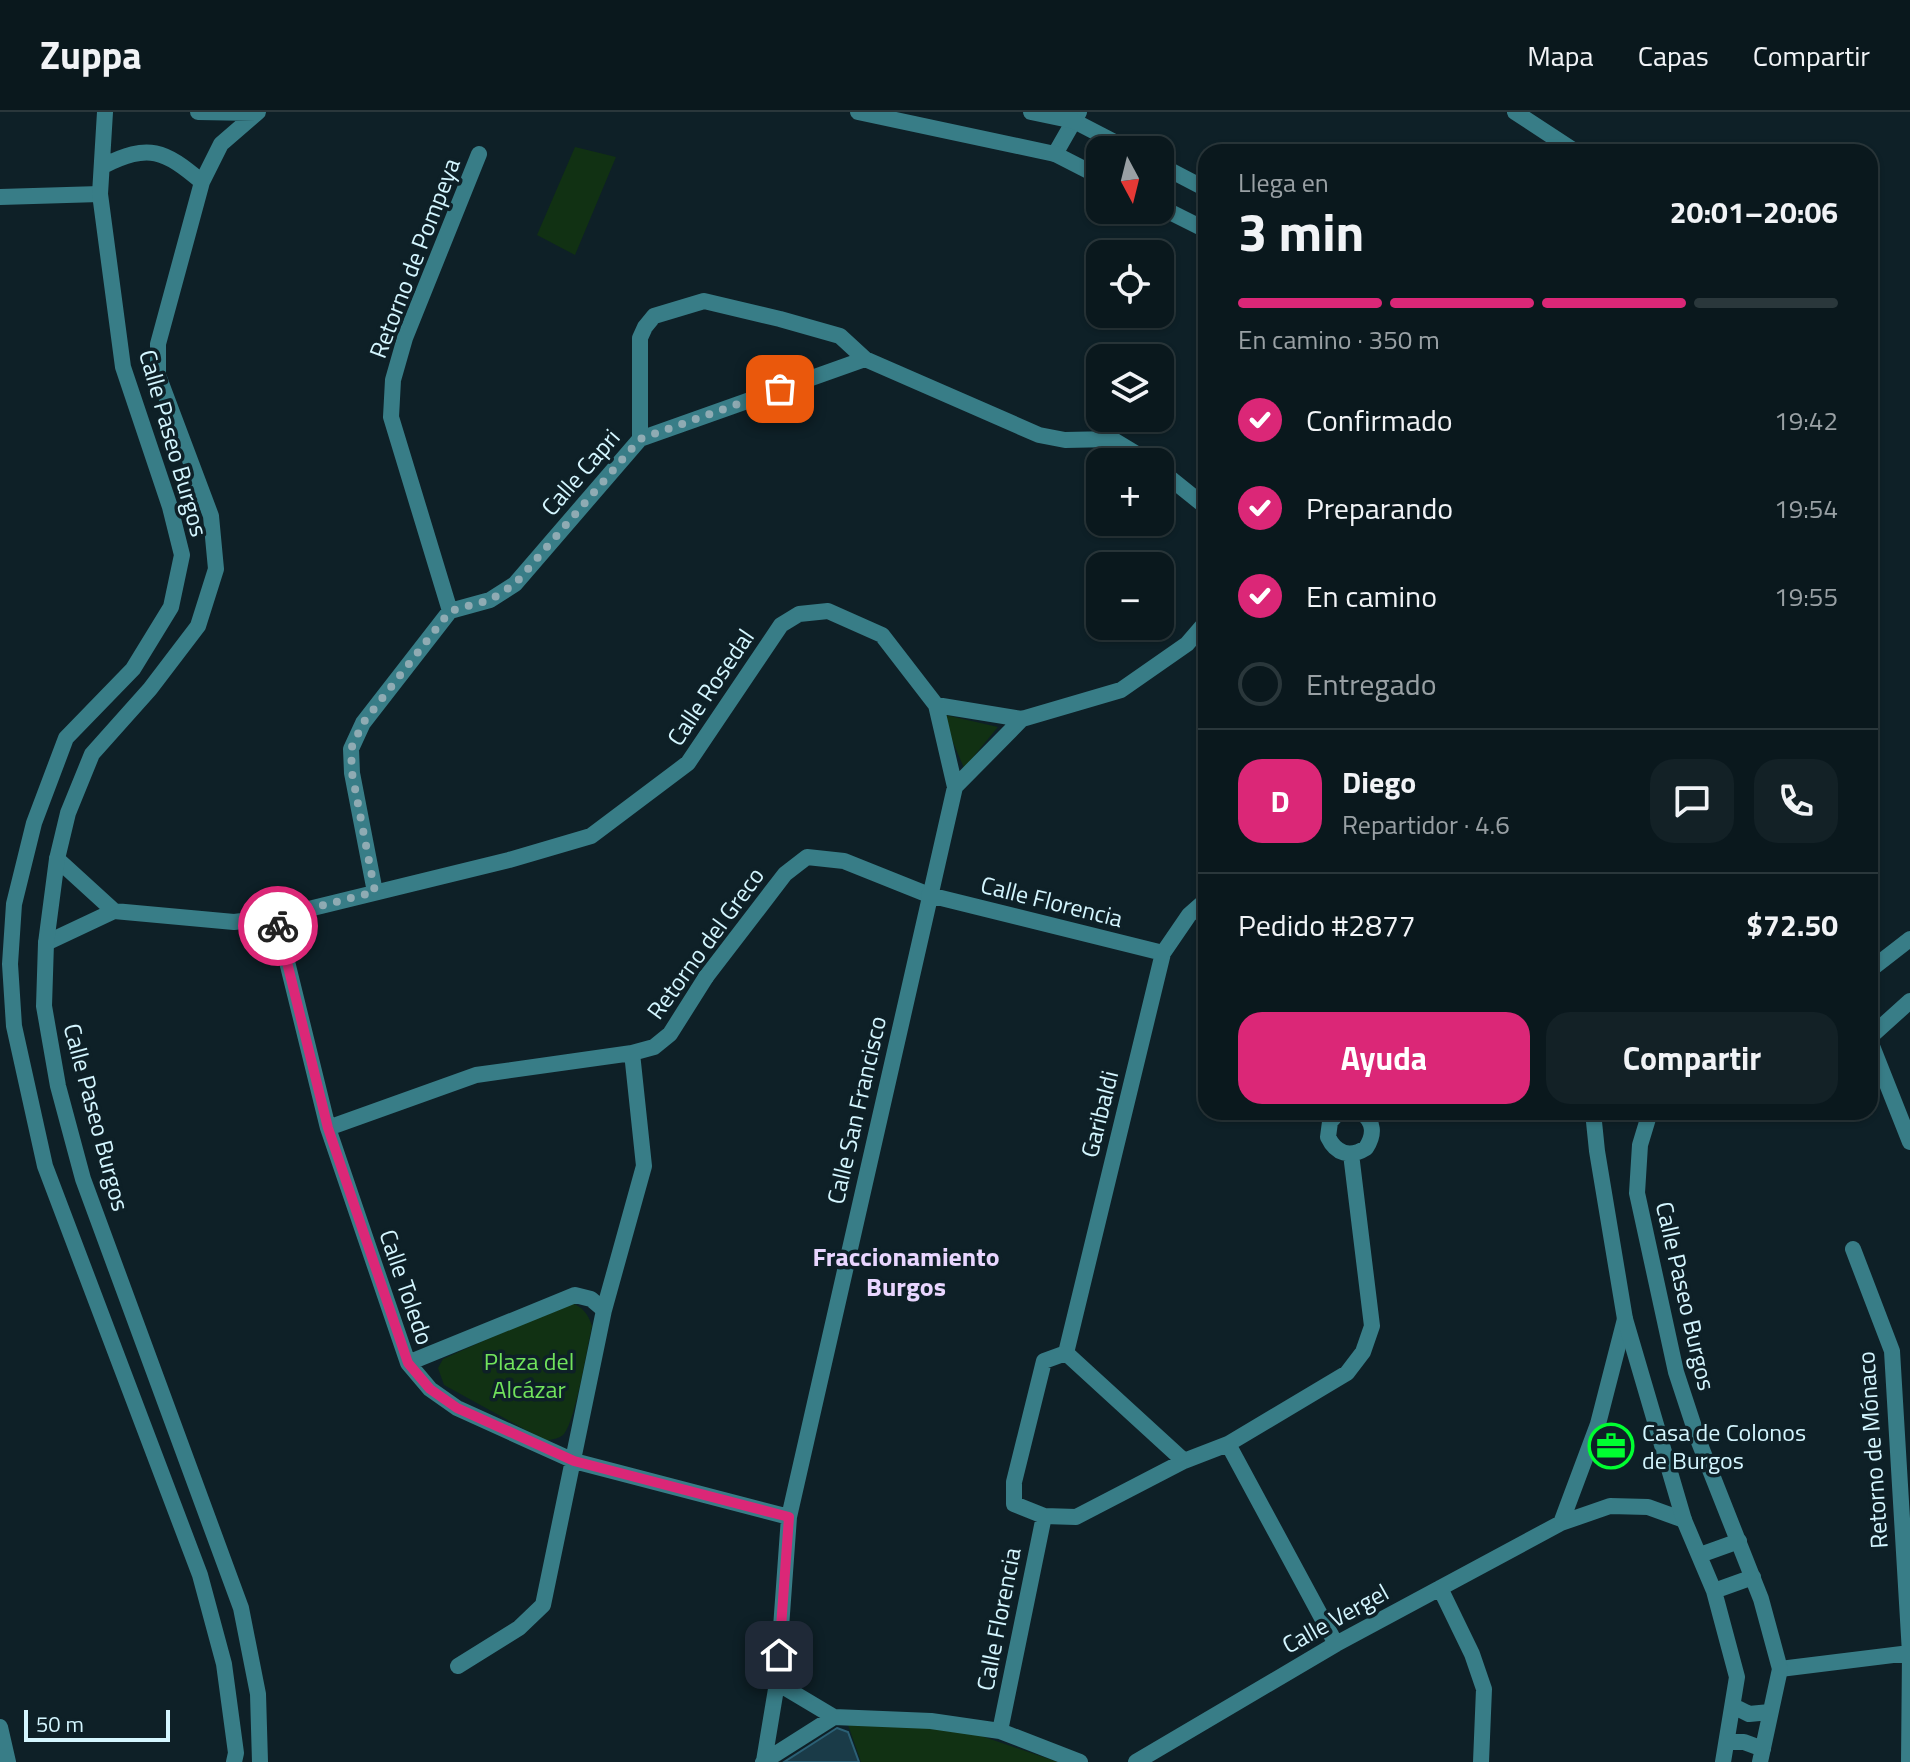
<!DOCTYPE html>
<html lang="es">
<meta charset="utf-8">
<style>
body{margin:0;font-family:"Titillium Web",sans-serif;background:#132126;color:#f1f3f6;height:100vh;display:flex;flex-direction:column;font-size:30px;white-space:nowrap}
*{box-sizing:border-box;margin:0}
p{font-size:26px;color:#99a0a4}
.icon{flex:none;width:44px;height:44px;fill:none;stroke:currentColor;stroke-width:2;stroke-linecap:round;stroke-linejoin:round}
.map{position:relative;flex:1;overflow:hidden}
.panel{position:absolute;left:1198px;top:32px;width:680px;height:976px;display:flex;flex-direction:column;background:#0a181d;border-radius:24px;box-shadow:0 2px 6px #0004,0 0 0 2px #2a373b}
.panel>*{flex:none}
.needle{width:52px;rotate:173deg}
.tools{position:absolute;left:1086px;top:24px;display:grid;gap:16px}
.tools a{display:grid;place-items:center;width:88px;height:88px;border-radius:16px;background:#0a181d;box-shadow:0 2px 6px #0004,0 0 0 2px #2a373b;font-size:40px}
.scale{position:absolute;left:24px;bottom:20px;width:146px;box-sizing:border-box;padding-left:8px;border:4px solid #d4f6ff;border-top:0;font-size:22px;line-height:28px;white-space:nowrap;color:#d4f6ff;-webkit-text-stroke:6px #0e2027;paint-order:stroke}
.pin{position:absolute;display:grid;place-items:center;width:68px;height:68px;color:#fff;margin:-34px;border-radius:16px;box-shadow:0 4px 12px #0006}
.courier{position:absolute;display:grid;place-items:center;width:80px;height:80px;margin:-40px;border:6px solid #db2777;border-radius:50%;background:#fff;color:#222;box-shadow:0 2px 10px #0007}
.summary em{font-style:normal;font-weight:700}
.summary div{display:flex;flex-direction:column-reverse}
.summary{display:flex;align-items:center;justify-content:space-between;height:136px;padding:0 40px}
h1{font-size:52px;font-weight:700;line-height:60px}
.bar{display:grid;grid-template-columns:repeat(4,1fr);gap:12px 8px;align-content:center;height:96px;padding:0 40px}
.bar i{height:10px;border-radius:6px;background:#2a373b}
.bar .selected{background:#db2777}
.bar p{grid-column:span 4}
.line{display:flex;align-items:center;gap:20px;padding:0 40px;border-top:2px solid #2a373b}
.line div{flex:1}
.round{display:grid;place-items:center;flex:none;width:84px;height:84px;border-radius:24px;background:#132126}
ol{padding:0 40px;list-style:none}
li{display:flex;align-items:center;gap:24px;height:88px}
li p{margin-inline-start:auto}
li .icon{padding:8px;border-radius:50%;background:#db2777;color:#fff;stroke-width:4}
li:last-child{color:#99a0a4}
li i{width:44px;height:44px;border:4px solid #2a373b;border-radius:50%}
.button{display:flex;gap:16px;margin-top:auto;padding:16px 40px}
.button a{flex:1;height:92px;border-radius:24px;background:#db2777;color:#fff;font-size:32px;font-weight:700;line-height:92px;text-align:center}
.button a+a{background:#132126;color:#f1f3f6}
header{display:flex;align-items:center;gap:48px;box-sizing:border-box;height:112px;padding:0 40px;background:#0a181d;border-bottom:2px solid #2a373b}
header strong{font-size:38px}
nav{display:flex;gap:44px;margin-inline-start:auto;font-size:28px}
.map>svg:first-child{display:block}
.green{fill:#113113}
.building{fill:#1a3b48;stroke:#2b6075;stroke-width:2}
.lines{fill:none;stroke-linecap:round;stroke-linejoin:round}
.pedestrian{stroke:#387d87;stroke-width:16}
.minor{stroke:#387d87;stroke-width:16}
.tertiary{stroke:#387d87;stroke-width:16}
.done{stroke:#8fabb3;stroke-width:8;stroke-dasharray:0 14.4}
.route{stroke:#db2777;stroke-width:10}
.labels{text-anchor:middle;dominant-baseline:central;stroke-width:7;stroke-linejoin:round;paint-order:stroke}
.street-label{font-size:24px;fill:#d4f6ff;stroke:#0e2027}
.park-label{font-size:24px;fill:#71e35c;stroke:#0e2027}
.poi-label{font-size:24px;fill:#d4f6ff;stroke:#0e2027;text-anchor:start}
.neighbourhood-label{font-size:26px;font-weight:bold;fill:#e9d6ff;stroke:#0e2027}
</style>
<header>
<strong>Zuppa</strong>
<nav><a>Mapa</a><a>Capas</a><a>Compartir</a></nav>
</header>
<div class="map">
<svg width="1910" height="1650" viewBox="0 0 1910 1650">
<rect width="100%" height="100%" fill="#0e2027"/>
<!-- green -->
<path class="green" d="M575,35L616,45L575,143L537,123Z
M941,602L998,615L964,656Z
M570,1190C582,1195 588,1201 592,1214C587,1236 576,1307 564,1322C559,1327 552,1327 546,1329L444,1273L438,1256L443,1247Z
M847,1610L946,1612L1058,1650H861Z"/>
<!-- building -->
<path class="building" d="M837,1616L848,1620L859,1650H784Z"/>
<g class="lines">
<!-- pedestrian -->
<path class="pedestrian" d="M706,865L785,762L807,745L844,749L929,783"/>
<!-- minor -->
<path class="minor" d="M1515,0L1576,40
M1055,42L1079,0
M0,85L100,82
M640,327V226L645,215L654,204L704,189L780,207L840,224L865,247L1039,323L1065,328L1112,327L1150,350
M1160,358L1206,395
M450,499L391,305L393,268L405,226L479,42
M955,675L1022,607
M57,747L114,799
M375,780L352,661L351,637L363,611L450,499L490,488L515,472L640,327L865,247
M929,783L1163,841
M276,805L328,1016L408,1251L430,1277L457,1296L574,1349L789,1405
M46,831L114,799L234,810L276,805L509,748L591,724L688,651L781,513L799,502L828,499L882,523L936,593L1022,607L1121,578L1187,532L1206,510
M1870,929L1910,1030
M1339,1000L1330,1010L1328,1025C1336,1042 1350,1046 1366,1036C1375,1022 1374,1010 1361,1000
M328,1016L476,963L632,941L654,935L670,922L706,865
M1853,1137L1892,1239L1910,1541L1909,1650
M1066,1241L1044,1249L1014,1370V1392L1044,1404L1076,1405L1184,1349L1228,1332L1347,1261L1363,1240L1372,1214L1351,1042
M1066,1241L1163,841L1189,803L1206,788
M1066,1241L1184,1349
M408,1251L575,1183L591,1187L604,1198
M1228,1332L1336,1532
M1561,1411L1598,1312L1625,1207
M1440,1476L1472,1542L1484,1577L1481,1650
M458,1554L519,1516L543,1493L604,1198L644,1054L632,941
M1780,1557L1910,1541
M777,1571L834,1605
M0,1615L8,1650
M1000,1619L1044,1404
M764,1649L777,1571L789,1405L955,675L936,593
M763,1650L834,1605L931,1609L1000,1619L1080,1650
M1136,1650L1336,1532L1561,1411L1610,1394L1648,1395L1684,1408"/>
<!-- tertiary -->
<path class="tertiary" d="M105,0L100,82L123,255L170,395L182,443L171,495L133,557L66,626L34,711L14,792L10,852L14,914L45,1054L200,1463L224,1552L236,1641L234,1650
M198,0L256,1
M258,0L221,32L202,70L158,232V263L211,404L216,457L198,514L150,577L92,642L68,701L57,747L46,831L44,894L58,974L83,1067L241,1496L258,1582L260,1650
M858,0L1055,42L1100,65
M1031,0L1074,9L1130,38
M1160,53L1206,77
M103,54C149,31 164,38 202,70
M1160,95L1206,118
M1870,858L1910,827
M1870,925L1910,889
M1593,1000L1597,1039L1625,1207L1684,1408L1714,1479L1737,1565L1723,1650
M1650,1000L1640,1033L1637,1081L1676,1260L1699,1330L1761,1487L1780,1557L1760,1650
M1700,1443L1739,1429
M1714,1479L1753,1465
M1733,1594L1749,1602L1770,1600
M1728,1630H1744L1763,1637"/>
</g>
<g class="lines">
<!-- done -->
<path class="done" d="M278,814L276,805L375,780L352,661L351,637L363,611L450,499L490,488L515,472L640,327L780,277"/>
<!-- route -->
<path class="route" d="M278,814L328,1016L408,1251L430,1277L457,1296L574,1349L789,1405L779,1543"/>
</g>
<!-- icons -->
<defs>
<g id="office-ring" transform="scale(2.3)"><circle r="9.5" fill="#0e2027" stroke="#00ff31" stroke-width="1.5"/><path d="M-6-3h4V-5.5h4V-3h4V5H-6ZM-1-4.5V-3h2v-1.5ZM-6 0V1H6V0Z" fill="#00ff31"/></g>
</defs>
<g fill-rule="evenodd">
<use href="#office-ring" x="1611" y="1334"/>
</g>
<g class="labels">
<!-- street labels -->
<g class="street-label">
<text transform="translate(414 146) rotate(-69)">Retorno de Pompeya</text>
<text transform="translate(174 331) rotate(74)">Calle Paseo Burgos</text>
<text transform="translate(580 360) rotate(-49)">Calle Capri</text>
<text transform="translate(710 575) rotate(-56)">Calle Rosedal</text>
<text transform="translate(1052 789) rotate(14)">Calle Florencia</text>
<text transform="translate(705 831) rotate(-54)">Retorno del Greco</text>
<text transform="translate(856 998) rotate(-77)">Calle San Francisco</text>
<text transform="translate(1099 1002) rotate(-76)">Garibaldi</text>
<text transform="translate(97 1005) rotate(75)">Calle Paseo Burgos</text>
<text transform="translate(407 1175) rotate(71)">Calle Toledo</text>
<text transform="translate(1686 1184) rotate(77)">Calle Paseo Burgos</text>
<text transform="translate(1872 1338) rotate(-94)">Retorno de Mónaco</text>
<text transform="translate(1335 1506) rotate(-29)">Calle Vergel</text>
<text transform="translate(998 1507) rotate(-79)">Calle Florencia</text>
</g>
<!-- park labels -->
<g class="park-label">
<text x="529" y="1249">Plaza del<tspan x="529" dy="28">Alcázar</tspan></text>
</g>
<!-- poi labels -->
<g class="poi-label">
<text x="1642" y="1320">Casa de Colonos<tspan x="1642" dy="28">de Burgos</tspan></text>
</g>
<!-- neighbourhood labels -->
<g class="neighbourhood-label">
<text x="906" y="1144">Fraccionamiento<tspan x="906" dy="30">Burgos</tspan></text>
</g>
</g>
</svg>
<div class="tools">
<a><svg class="needle" viewBox="-14 -14 28 28"><path d="M0-13l5 13h-10z" fill="#e53935"/><path d="M0 13l5-13h-10z" fill="#99a0a4"/></svg></a>
<a><svg class="icon" aria-label="locate" viewBox="0 0 24 24"><circle cx="12" cy="12" r="6"/><path d="M12 2v4M12 18v4M2 12h4M18 12h4"/></svg></a>
<a><svg class="icon" aria-label="layers" viewBox="0 0 24 24"><path d="M12 4l9 5-9 5-9-5zM3 14l9 5 9-5"/></svg></a>
<a>+</a>
<a>−</a>
</div>
<div class="scale">50 m</div>
<div class="pin" style="left:780px;top:277px;background:#ea580c"><svg class="icon" aria-label="bag" viewBox="0 0 24 24"><path d="M5 8h14l-1 12H6zM9 8a3 3 0 0 1 6 0"/></svg></div>
<div class="pin" style="left:779px;top:1543px;background:#1f2937"><svg class="icon" aria-label="home" viewBox="0 0 24 24"><path d="M3 11l9-7 9 7M6 9v11h12V9"/></svg></div>
<div class="courier" style="left:278px;top:814px"><svg class="icon" aria-label="bike" viewBox="0 0 24 24"><circle cx="6" cy="16" r="4"/><circle cx="18" cy="16" r="4"/><path d="M6 16l4-8h5l3 8M10 8l3 8H6M13 5h3"/></svg></div>
<section class="panel">
<div class="summary"><div><h1>3 min</h1><p>Llega en</p></div><em>20:01–20:06</em></div>
<div class="bar"><i class="selected"></i><i class="selected"></i><i class="selected"></i><i></i><p>En camino · 350 m</p></div>
<ol>
<li><svg class="icon" aria-label="check" viewBox="0 0 24 24"><path d="M5 12l5 5 9-10"/></svg>Confirmado<p>19:42</p></li>
<li><svg class="icon" aria-label="check" viewBox="0 0 24 24"><path d="M5 12l5 5 9-10"/></svg>Preparando<p>19:54</p></li>
<li><svg class="icon" aria-label="check" viewBox="0 0 24 24"><path d="M5 12l5 5 9-10"/></svg>En camino<p>19:55</p></li>
<li><i></i>Entregado</li>
</ol>
<div class="line" style="height:144px"><b class="round" style="background:#db2777;color:#fff">D</b><div><b>Diego</b><p>Repartidor · 4.6</p></div><a class="round"><svg class="icon" aria-label="chat" viewBox="0 0 24 24"><path d="M4 5h16v11H9l-5 4z"/></svg></a><a class="round"><svg class="icon" aria-label="phone" viewBox="0 0 24 24"><path d="M5 4h4l2 5-3 2q2 4 5 5l2-3 5 2v4C11 20 4 13 5 4z"/></svg></a></div>
<div class="line" style="height:104px"><div>Pedido #2877</div><b>$72.50</b></div>
<div class="button"><a>Ayuda</a><a>Compartir</a></div>
</section>
</div>
